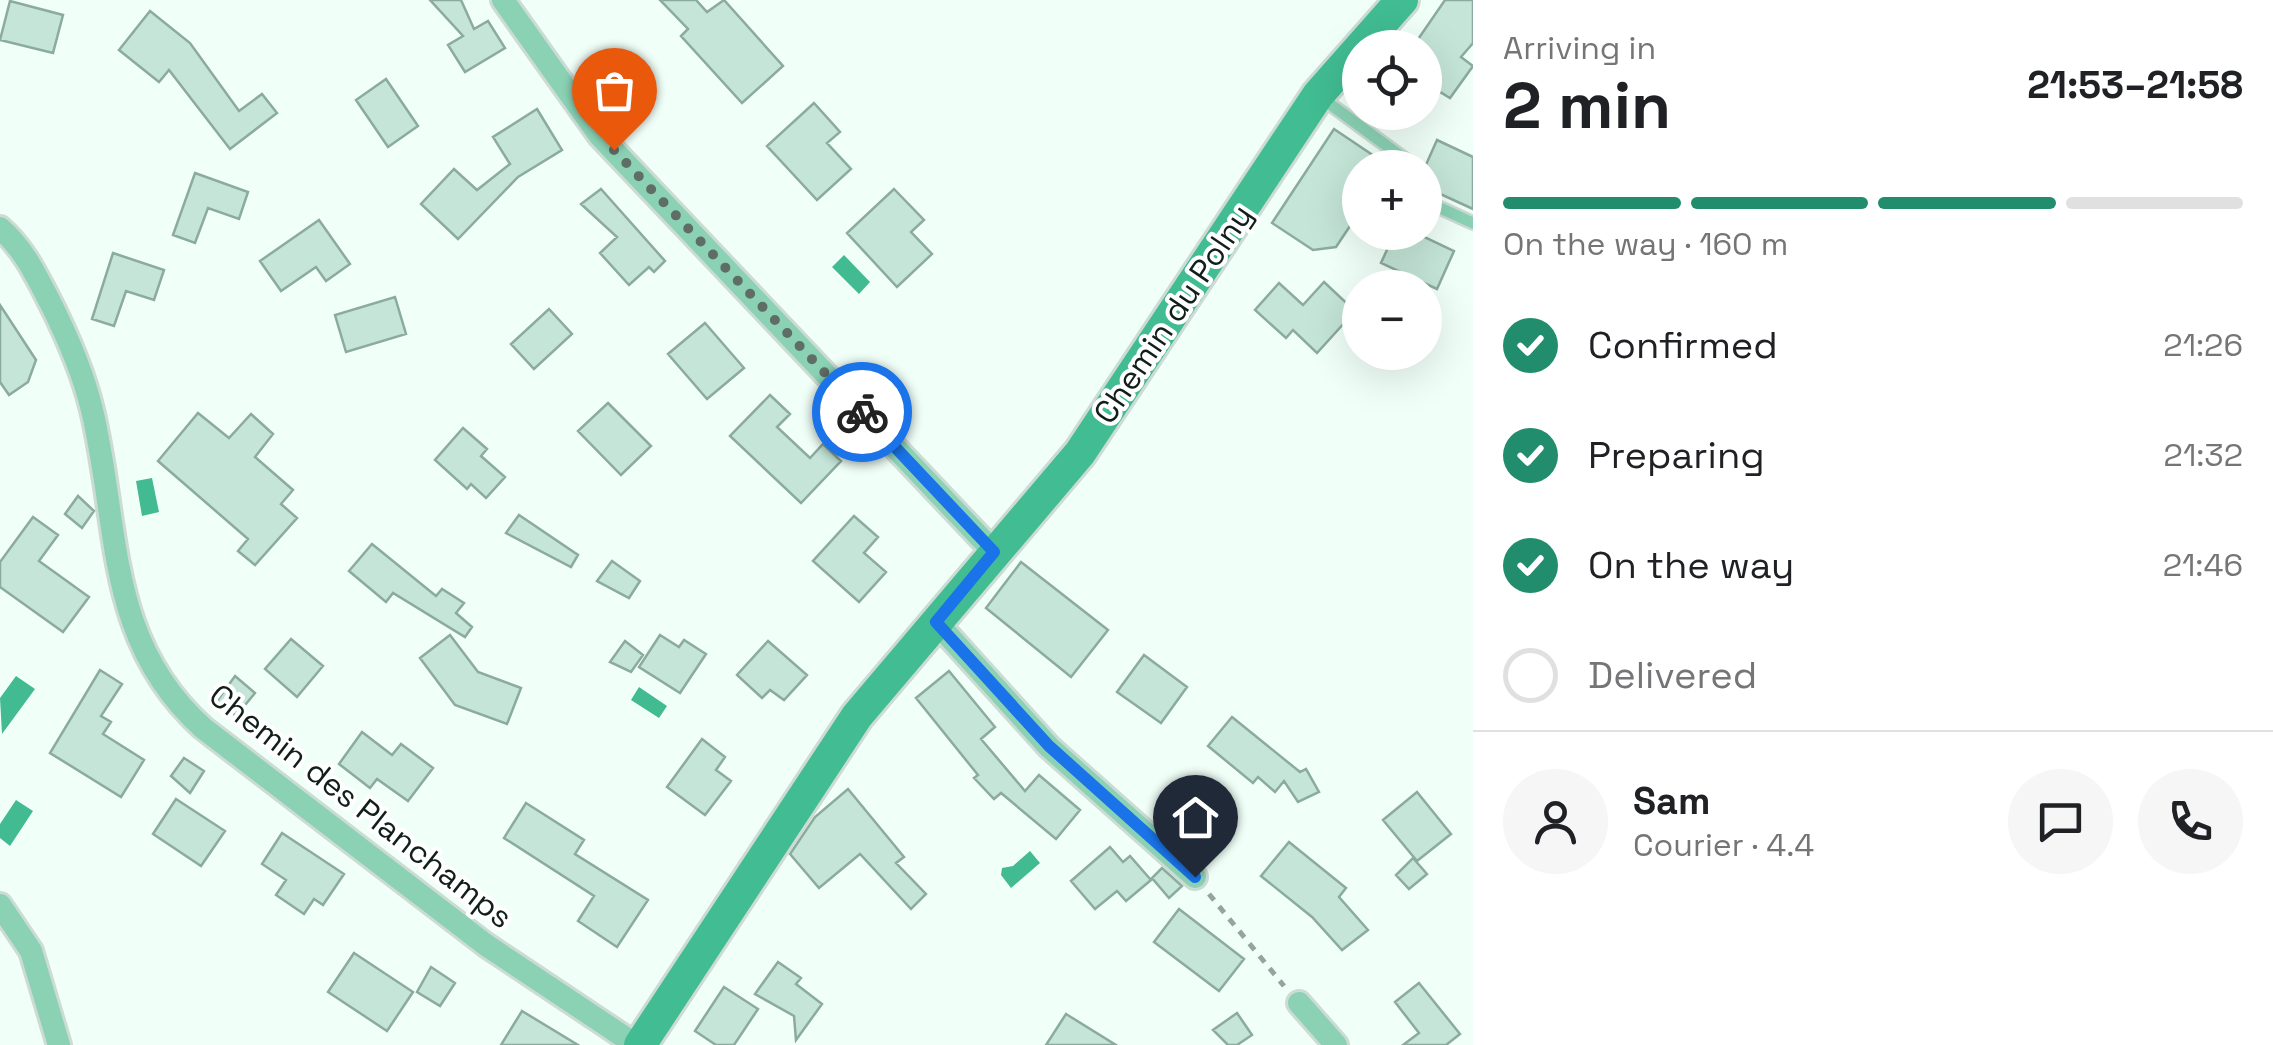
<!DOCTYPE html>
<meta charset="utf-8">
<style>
body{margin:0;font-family:"Space Grotesk",sans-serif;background:#f6f6f6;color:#202124;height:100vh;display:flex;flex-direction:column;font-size:38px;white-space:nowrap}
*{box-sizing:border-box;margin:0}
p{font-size:32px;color:#757577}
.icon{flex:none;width:55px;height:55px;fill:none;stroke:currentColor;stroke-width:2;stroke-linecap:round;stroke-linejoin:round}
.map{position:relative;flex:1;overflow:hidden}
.details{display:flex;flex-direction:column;background:#fff;width:800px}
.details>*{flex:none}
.buttons{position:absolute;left:1342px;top:30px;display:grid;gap:20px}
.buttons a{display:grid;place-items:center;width:100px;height:100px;border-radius:50%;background:#fff;box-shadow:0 10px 40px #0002;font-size:50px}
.pin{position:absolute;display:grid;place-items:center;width:85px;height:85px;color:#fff;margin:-102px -42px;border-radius:50% 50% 50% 0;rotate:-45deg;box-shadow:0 0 10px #0007}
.pin .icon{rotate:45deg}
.courier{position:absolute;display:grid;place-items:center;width:100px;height:100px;margin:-50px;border:8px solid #1a73e8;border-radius:50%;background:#fff;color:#222;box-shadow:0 2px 12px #0007}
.headline em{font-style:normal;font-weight:700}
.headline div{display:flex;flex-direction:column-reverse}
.headline{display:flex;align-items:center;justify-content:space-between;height:170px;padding:0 30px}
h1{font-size:65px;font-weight:700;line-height:75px}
.bar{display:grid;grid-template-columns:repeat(4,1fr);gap:15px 10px;align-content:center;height:120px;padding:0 30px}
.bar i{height:12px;border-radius:8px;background:#e0e0e0}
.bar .current{background:#218d6c}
.bar p{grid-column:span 4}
.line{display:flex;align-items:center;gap:25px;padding:0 30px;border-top:2px solid #e0e0e0}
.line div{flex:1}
.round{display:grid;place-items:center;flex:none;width:105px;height:105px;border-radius:52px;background:#f6f6f6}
ol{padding:0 30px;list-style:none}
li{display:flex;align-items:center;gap:30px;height:110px}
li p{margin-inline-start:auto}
li .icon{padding:10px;border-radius:50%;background:#218d6c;color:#fff;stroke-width:4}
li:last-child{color:#757577}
li i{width:55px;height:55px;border:5px solid #e0e0e0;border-radius:50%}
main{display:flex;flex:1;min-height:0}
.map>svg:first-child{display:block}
.water{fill:#42ba92}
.building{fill:#c4e5d7;stroke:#8bab9d;stroke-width:2.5}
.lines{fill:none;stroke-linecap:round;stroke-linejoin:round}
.lane-casing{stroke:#cddbd5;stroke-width:16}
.street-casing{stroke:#cddbd5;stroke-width:28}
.secondary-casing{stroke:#cddbd5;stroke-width:38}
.path{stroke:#96a49e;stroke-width:5;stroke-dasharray:8 8;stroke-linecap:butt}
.lane{stroke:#8bd2b5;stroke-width:11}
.street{stroke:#8bd2b5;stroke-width:22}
.secondary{stroke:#41bc93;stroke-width:32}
.done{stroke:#5f6d67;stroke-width:10;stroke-dasharray:0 18}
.route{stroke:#1a73e8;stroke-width:12}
.labels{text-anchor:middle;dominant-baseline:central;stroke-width:8;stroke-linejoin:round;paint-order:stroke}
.street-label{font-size:32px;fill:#111e19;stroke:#fff}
</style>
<main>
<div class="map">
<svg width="1473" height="1045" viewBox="0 0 1473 1045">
<rect width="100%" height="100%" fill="#f1fff9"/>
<!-- water -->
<path class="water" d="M844,255L870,282L859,294L832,267Z
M152,478L159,512L142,516L136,481Z
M16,676L35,689L2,734L0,698Z
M639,687L667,706L659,718L631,700Z
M16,800L33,811L10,846L0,838V824Z
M1030,851L1040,863L1011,888L1001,875L1002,868L1013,866Z"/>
<!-- building -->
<path class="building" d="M430,0H461L474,29L488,21L505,48L465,72L448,45L463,36Z
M660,0H696L707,12L724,0L783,66L742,103L681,36L688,29Z
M1445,0H1473V43L1461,57L1473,66L1450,98L1440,92L1425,114V48H1412Z
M10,1L63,15L53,53L0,40Z
M150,11L190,43L239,111L262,94L277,113L230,149L169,70L159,82L119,50Z
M386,79L418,126L388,147L356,100Z
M814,103L840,132L827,143L851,169L817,200L767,146Z
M537,109L562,150L518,177L458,239L421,204L454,169L477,190L510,164L493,137Z
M1334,129L1392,168H1360V211L1336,247L1313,250L1272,223Z
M1437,140L1473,157V209L1425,187V167Z
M195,173L248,192L239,219L208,208L195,243L173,235Z
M601,189L665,261L654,272L649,267L629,285L600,253L617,237L581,204Z
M894,189L924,220L911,232L932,254L897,287L847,233Z
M319,220L350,264L326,281L316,267L281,291L260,261Z
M1395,232H1414L1454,251L1437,289L1381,263Z
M113,253L164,270L154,300L126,291L114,326L92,319Z
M1324,282L1355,311L1317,353L1293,330L1286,338L1255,310L1279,283L1303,305Z
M395,297L406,334L346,352L335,315Z
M0,305L36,360L28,382L9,395L0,382Z
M549,309L572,334L534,369L511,344Z
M705,323L744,368L707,399L668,354Z
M770,395L790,414L777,427L810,458L823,444L841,461L801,503L730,436Z
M608,403L651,446L621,475L578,431Z
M198,413L229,438L251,414L273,434L255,457L293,490L281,504L297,518L255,565L238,551L248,539L158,461Z
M463,428L487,449L481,456L505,477L486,498L471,484L467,489L435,460Z
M78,496L94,511L82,528L65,514Z
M519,515L578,555L571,567L506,533Z
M854,516L878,537L864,553L886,572L859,602L813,561Z
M33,517L58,535L39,561L89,597L63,632L0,587V562Z
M372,544L436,596L442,589L464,603L456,613L472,627L465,637L393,593L386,602L349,571Z
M612,561L640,581L629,598L597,581Z
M1021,562L1108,630L1071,677L986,608Z
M450,635L478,672L521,688L507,724L455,705L420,658Z
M660,635L679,647L684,640L706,654L680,693L639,667Z
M291,639L323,666L297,697L265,669Z
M625,641L643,655L631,672L610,662Z
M768,641L807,675L784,700L770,690L762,698L737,675Z
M1144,655L1187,687L1161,723L1117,692Z
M100,670L122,684L101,716L111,722L103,734L144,760L121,797L50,753Z
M949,671L995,727L981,739L1025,791L1039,775L1080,810L1056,839L1001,793L994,799L974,778L978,775L916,698Z
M235,676L255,693L236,716L217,701Z
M1232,717L1300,772L1306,769L1319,792L1298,802L1284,781L1275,792L1258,777L1253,783L1208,746Z
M362,732L392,755L401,744L433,768L408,801L377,779L370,788L339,764Z
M702,739L725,757L716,770L731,781L705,815L667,787Z
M184,758L204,771L190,793L171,776Z
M848,789L904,857L896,863L926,894L911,909L860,854L819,888L790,854L815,817Z
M1417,792L1451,834L1417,861L1383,820Z
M176,799L225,831L201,866L153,834Z
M526,803L584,840L575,854L648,900L617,947L578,921L594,896L504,838Z
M282,833L344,874L323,905L314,899L304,914L276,895L286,880L262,864Z
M1289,842L1346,888L1339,897L1368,930L1342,950L1312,917L1261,876Z
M1110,847L1123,862L1130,856L1151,880L1126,901L1117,891L1095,909L1071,881Z
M1413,858L1427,874L1409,889L1396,875Z
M1162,868L1182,886L1169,898L1152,878Z
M1179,909L1244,959L1219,991L1154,942Z
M354,953L413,992L387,1031L328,992Z
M778,962L801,978L796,984L822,1004L796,1040L794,1016L755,994Z
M431,967L455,983L440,1006L417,992Z
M1419,983L1460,1034L1446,1045H1403L1419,1033L1395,1002Z
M724,987L758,1009L734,1045H716L695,1031Z
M522,1011L578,1045H501Z
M1237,1013L1252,1035L1237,1045H1228L1213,1030Z
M1066,1014L1116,1045H1046Z"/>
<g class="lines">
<!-- lane casing -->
<g class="lane-casing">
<path id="lane" d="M1319,96L1406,160L1407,168
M1425,201L1473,223"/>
</g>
<!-- street casing -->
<g class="street-casing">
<path id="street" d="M503,0L599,135L994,552
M0,228C24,249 36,275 51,304C68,338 83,372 92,410C120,527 105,640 203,728L486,945L636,1045
M936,622L1049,747L1195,877
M0,905L31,951L59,1045
M1299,1003L1336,1045"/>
</g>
<!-- secondary casing -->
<g class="secondary-casing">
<path id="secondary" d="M640,1045L857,716L1080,453L1318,95L1402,0"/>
</g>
<!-- path -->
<path class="path" d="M1209,894L1284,986"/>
<!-- lane -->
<use href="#lane" class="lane"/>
<!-- street -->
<use href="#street" class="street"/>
<!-- secondary -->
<use href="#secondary" class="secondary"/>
</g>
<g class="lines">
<!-- done -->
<path class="done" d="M614,150L862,412"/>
<!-- route -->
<path class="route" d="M862,412L994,552L936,622L1049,746L1195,877"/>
</g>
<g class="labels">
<!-- street labels -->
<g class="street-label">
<text transform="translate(1173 314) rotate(-56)">Chemin du Polny</text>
<text transform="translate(361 806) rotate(38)">Chemin des Planchamps</text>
</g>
</g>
</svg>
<div class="buttons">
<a><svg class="icon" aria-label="locate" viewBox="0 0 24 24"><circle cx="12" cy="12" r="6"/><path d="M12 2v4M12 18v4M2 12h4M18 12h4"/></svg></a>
<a>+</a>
<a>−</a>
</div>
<div class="pin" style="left:614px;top:150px;background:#ea580c"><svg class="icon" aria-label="bag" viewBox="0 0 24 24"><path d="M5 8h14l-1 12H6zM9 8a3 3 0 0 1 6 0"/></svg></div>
<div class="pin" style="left:1195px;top:877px;background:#1f2937"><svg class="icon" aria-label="home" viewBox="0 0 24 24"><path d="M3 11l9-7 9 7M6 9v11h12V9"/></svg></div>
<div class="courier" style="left:862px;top:412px"><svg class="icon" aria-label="bike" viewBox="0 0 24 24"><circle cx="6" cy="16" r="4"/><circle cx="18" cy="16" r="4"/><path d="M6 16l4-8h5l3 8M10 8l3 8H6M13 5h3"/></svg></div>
</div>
<section class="details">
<div class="headline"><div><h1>2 min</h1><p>Arriving in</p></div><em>21:53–21:58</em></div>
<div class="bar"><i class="current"></i><i class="current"></i><i class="current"></i><i></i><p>On the way · 160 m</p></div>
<ol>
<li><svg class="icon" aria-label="check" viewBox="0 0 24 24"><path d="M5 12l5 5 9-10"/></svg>Confirmed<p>21:26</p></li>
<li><svg class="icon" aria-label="check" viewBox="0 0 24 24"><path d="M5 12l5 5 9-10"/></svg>Preparing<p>21:32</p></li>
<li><svg class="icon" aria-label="check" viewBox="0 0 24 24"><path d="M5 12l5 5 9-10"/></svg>On the way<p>21:46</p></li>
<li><i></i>Delivered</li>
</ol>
<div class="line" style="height:180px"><a class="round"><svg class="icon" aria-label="person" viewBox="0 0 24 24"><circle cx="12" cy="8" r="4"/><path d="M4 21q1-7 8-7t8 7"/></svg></a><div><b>Sam</b><p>Courier · 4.4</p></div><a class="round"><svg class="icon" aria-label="chat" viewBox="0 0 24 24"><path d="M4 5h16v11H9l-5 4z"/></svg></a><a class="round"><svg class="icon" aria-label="phone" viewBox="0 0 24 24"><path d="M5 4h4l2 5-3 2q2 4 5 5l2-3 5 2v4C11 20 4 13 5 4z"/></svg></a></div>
</section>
</main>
